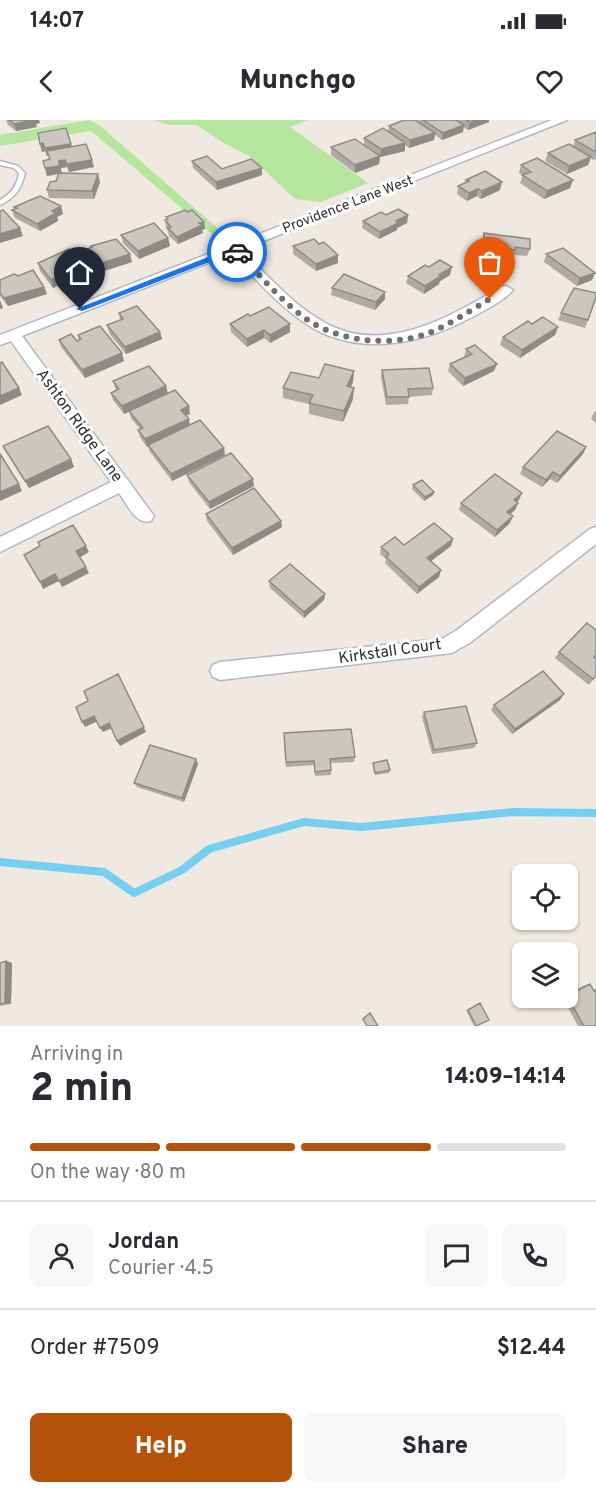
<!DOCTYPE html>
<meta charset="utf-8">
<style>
body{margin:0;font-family:Overpass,sans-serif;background:#f7f7f7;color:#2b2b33;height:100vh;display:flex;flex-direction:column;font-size:22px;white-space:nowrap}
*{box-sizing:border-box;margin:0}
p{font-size:20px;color:#7c7c81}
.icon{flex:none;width:33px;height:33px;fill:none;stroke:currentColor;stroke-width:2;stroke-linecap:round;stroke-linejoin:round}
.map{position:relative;height:906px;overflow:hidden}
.sheet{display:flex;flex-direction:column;background:#fff;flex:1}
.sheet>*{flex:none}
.buttons{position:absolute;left:512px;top:744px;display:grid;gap:12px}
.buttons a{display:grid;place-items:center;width:66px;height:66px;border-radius:9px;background:#fff;box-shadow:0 2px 4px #0004;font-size:30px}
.pin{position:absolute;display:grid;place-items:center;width:51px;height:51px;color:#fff;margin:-62px -26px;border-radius:50% 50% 50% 0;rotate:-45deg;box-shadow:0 0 6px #0007}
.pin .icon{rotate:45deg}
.courier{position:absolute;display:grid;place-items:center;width:60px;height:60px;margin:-30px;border:4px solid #1a73e8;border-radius:50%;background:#fff;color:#222;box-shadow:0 2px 8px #0007}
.headline em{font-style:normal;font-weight:800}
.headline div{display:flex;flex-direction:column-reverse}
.headline{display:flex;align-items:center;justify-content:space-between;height:102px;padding:0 30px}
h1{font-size:39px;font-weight:800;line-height:45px}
.bar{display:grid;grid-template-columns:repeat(4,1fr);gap:9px 6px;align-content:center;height:72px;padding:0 30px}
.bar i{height:8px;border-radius:4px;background:#e1e1e2}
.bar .current{background:#b45309}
.bar p{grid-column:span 4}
.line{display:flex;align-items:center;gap:15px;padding:0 30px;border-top:2px solid #e1e1e2}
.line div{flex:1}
.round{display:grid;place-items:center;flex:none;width:63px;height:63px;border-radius:9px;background:#f7f7f7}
.cta{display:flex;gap:12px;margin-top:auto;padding:12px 30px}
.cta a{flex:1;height:69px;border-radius:9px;background:#b45309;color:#fff;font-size:24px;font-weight:800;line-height:69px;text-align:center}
.cta a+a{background:#f7f7f7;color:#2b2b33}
.status{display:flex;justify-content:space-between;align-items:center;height:42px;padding:0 30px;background:#fff;direction:ltr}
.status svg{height:16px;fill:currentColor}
header{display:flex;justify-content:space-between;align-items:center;height:78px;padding:0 30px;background:#fff;font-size:27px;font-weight:800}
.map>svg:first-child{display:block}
.green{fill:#b6e59e}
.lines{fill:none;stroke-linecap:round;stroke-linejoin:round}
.stream{stroke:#75cff0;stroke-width:8}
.service-casing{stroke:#b4b7c1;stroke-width:3}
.minor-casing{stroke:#b4b7c1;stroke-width:3}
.service{fill:#fff;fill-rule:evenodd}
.minor{fill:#fff;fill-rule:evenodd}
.wall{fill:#afaba4}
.shaded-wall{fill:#8e8b86}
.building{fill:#cbc7bf;stroke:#8e8b86;stroke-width:1.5}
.route{fill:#1a73e8}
.done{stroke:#726f6d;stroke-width:6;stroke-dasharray:0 10.8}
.labels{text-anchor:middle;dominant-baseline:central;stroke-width:6;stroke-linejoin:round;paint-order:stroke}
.far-street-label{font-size:14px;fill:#2e2e2e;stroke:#fff}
.street-label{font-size:16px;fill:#2e2e2e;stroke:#fff}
</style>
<div class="status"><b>14:07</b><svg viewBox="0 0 49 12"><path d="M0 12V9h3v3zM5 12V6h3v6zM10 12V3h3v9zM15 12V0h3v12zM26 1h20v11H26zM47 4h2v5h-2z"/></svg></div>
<header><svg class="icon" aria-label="back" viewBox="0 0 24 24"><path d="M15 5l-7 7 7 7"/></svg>Munchgo<svg class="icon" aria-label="heart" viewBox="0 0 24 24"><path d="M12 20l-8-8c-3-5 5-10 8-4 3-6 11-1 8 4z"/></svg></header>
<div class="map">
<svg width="596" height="906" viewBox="0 0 596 906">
<rect width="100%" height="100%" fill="#efe9e1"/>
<!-- green -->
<path class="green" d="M89,0L99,5L229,118L220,121L91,11L0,26V15Z
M154,0H308L290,7L368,63L321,82L295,79L249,36L222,22L197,5H170Z"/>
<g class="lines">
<!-- stream -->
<path class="stream" d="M0,742L104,752L134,773L182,750L209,729L304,702L362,707L512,692L596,693"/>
<!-- service casing -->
<g class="service-casing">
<path id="service" d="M0,41L18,46L25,53C22,68 14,79 0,85V80C11,74 17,66 19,53L14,48L0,45Z"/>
</g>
<!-- minor casing -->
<g class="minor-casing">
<path id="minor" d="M552,0H567L241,130C266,153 288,180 317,198C379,239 446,199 501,167L506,166L513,170C502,183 470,198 454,206C408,227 349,234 305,203C277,184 255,158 231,134L22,216L154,396L151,401C136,406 127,384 119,373L0,432V417L111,362L11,221L0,225V215Z
M596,407V424L471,522L452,533L220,560L213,557L210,551L213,545L220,542L442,519L457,510L590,409Z"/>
</g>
<!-- service -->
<use href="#service" class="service"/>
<!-- minor -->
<use href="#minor" class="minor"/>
</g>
<!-- wall -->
<path class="wall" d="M6,0H39L40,3L36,4L37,7L16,11L8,5Z
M417,0H489V2L468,10L463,7V12L442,20L435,15L434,20L409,28L405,25V31L380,37L379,44L355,53L331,35V27L364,24V18L388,11L389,6L417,1Z
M596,12V39L593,40L591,38L588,45L567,54L545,41L548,33L573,27L575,20Z
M40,24L72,27L94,47L69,52L67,47L61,48V53L100,62L94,79L49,78L47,70L56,61L59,54L47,56L45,48L50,39L49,36H47L45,31L42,32Z
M192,41L222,49L262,55L217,70L193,48Z
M521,45L570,68L544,79L520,63L523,55L519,53Z
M466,60L500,70L481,79L477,76L467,81L457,74L458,66L465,63Z
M14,87L63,94L57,97L58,101L40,111L15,98L12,90L15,89Z
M187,92L204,102L205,109L202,110L203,113L178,124L169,116L168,111L166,108L165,100H166V97Z
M386,95H408L407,103L397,108V110L379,119L362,108L363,101Z
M484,113L530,129L527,136L513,135V137L481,134Z
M121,115L168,118L170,126L139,139L123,123Z
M319,124L338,143L316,151L293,134V126Z
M91,126L132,142L95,154L83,140L81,132L91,128Z
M546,134L592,160L577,166L544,142Z
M38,143L87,151L89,158L72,165L69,160L53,168L40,151Z
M429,147L450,155L440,161L439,164L424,174L406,163L408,156Z
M0,160L44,167L47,174L8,186L0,176Z
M332,168L385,179L375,190L331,175Z
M119,193L160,212L162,219L126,234L109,213L107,205L120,200Z
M561,193L588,200L585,208L558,200Z
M250,196L290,204V212L270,223L264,218L247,227L231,212L230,204Z
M532,204L558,207L555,215L520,238L500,225L503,217Z
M78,215L124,241L85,258L61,227L59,220L77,221L79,220Z
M466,229L494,251L463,266L448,251L450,244L465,237H464Z
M382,250L433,268L432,275L409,277L408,284L386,285L381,257Z
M354,251L353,262L351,267L353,279L343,302L309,294V284L283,278V268L319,258Z
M113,261L168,273L190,294L186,296L190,304L225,335L172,361L150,332L148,326L147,327L140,317L138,310L140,309L131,298L129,291L124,294L113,280L111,273L116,271Z
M596,291V303L591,299L594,292Z
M3,326L71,339L74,347L29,368Z
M586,327L583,334L557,363L550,359L542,367L520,354L523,347Z
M187,355L254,366L210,389L189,362Z
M413,365L434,372L433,375L424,381L412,369Z
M519,380L517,382L518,383L515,390L510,394V403L495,417L459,390L461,383Z
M206,394L282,407L233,435L207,401Z
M453,419L451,426L431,441L441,450L439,457L417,474L385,443L386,439L380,434L381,427Z
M269,461L325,474L324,480L304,498L270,468Z
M559,532L595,538L596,556L589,565L555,538Z
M564,574L560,580L512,614L491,590L494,585Z
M424,592L477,623L474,628L432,634L422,597Z
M284,613L355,637L354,642L331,643V655L315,656L314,645L286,647Z
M373,643L390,650L389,653L375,655L373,645Z
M198,644L184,682L137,667L134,663Z
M6,841L12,843L11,884L0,886V843Z
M590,864L594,870L596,868V906H578L563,878H567V874L585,865Z
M480,883L477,906H474L466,890Z"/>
<!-- shaded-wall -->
<path class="shaded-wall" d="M33,0H39L40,3L36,4L37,7L16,11L14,4Z
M477,0H489V2L468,10L470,3Z
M464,5L463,12L442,20L443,13Z
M435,13L434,20L409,28L410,20Z
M43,23L45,31L42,32L40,24Z
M405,23V31L380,37L381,29Z
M71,24L73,31L47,36L45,28Z
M380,36L379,44L355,53V45Z
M591,37L588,45L567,54L569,46Z
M65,40L67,47L61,48L62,53L47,56L45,48L59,41Z
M92,40L94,47L69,52L67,44Z
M262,48V55L217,70L216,62Z
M98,54L100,62L94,79L92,71Z
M573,60L570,68L544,79L547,71Z
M502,62L500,70L481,79L482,71Z
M478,69L477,76L467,81L469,73Z
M61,86L63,94L57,97L58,101L40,111L37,104L52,91Z
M408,95L407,103L397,108V110L379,119L380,112L396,101Z
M204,102L205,109L202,110L203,113L178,124L177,117Z
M20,108L23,116L0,123V114Z
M168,118L170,126L139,139L138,131Z
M130,134L132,142L95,154L93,146Z
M338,135V143L316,151V144Z
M452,147L450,155L440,161L439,164L424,174L425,166L439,155Z
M87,151L89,158L72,165L70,157Z
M67,153L69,160L53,168L51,160Z
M595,153L592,160L577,166L580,158Z
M44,167L47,174L8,186L4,178Z
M385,172V179L375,190L376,182Z
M0,180L3,188L0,189Z
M290,204V212L270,223V215Z
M558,207L555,215L520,238L522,230Z
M264,210V218L247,227V219Z
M160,212L162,219L126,234L125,227Z
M122,233L124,241L85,258L82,250Z
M497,244L494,251L463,266L465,258Z
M354,251L353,262L346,277L347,266Z
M166,266L168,274L124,294L122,286Z
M19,268L22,275L0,285V276Z
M354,268L353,279L343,302L344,291Z
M189,286L190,294L182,297L181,290Z
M189,299L190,306L147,327L145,319Z
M586,327L583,334L557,363L560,356Z
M224,328L225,335L172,361L171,354Z
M71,339L74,347L29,368L25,361Z
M553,352L550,359L542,367L546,360Z
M253,359L254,366L210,389L209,382Z
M19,364L22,371L0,381V372Z
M434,372L433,375L424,381L425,377Z
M522,373L519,380L511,387L514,380Z
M518,383L515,390L504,399L507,392Z
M513,396L510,403L495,417L497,410Z
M281,401L282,407L233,435L232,428Z
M453,419L451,426L426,445L427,438Z
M86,426L89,432L79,438L76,431Z
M86,447L89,453L62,467L59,461Z
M441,450L439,457L417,474L419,467Z
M55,454L59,461L43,469L40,462Z
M325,474L324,480L304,498V492Z
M121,560L146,612L120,626L117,621Z
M564,574L560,580L512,614L515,609Z
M94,596L98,601L85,607L82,602Z
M109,603L112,608L103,612L100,608Z
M196,639L198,644L184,682L182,678Z
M6,841L12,843L11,884L5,883Z"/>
<!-- building -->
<path class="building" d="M9,0H33L14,4Z
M404,0H415L435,13L410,20L389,6Z
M423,0H456L464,5L443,13Z
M466,0H477L470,3Z
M66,8L71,24L45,28L43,23L40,24L38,13Z
M383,8L405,23L381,29L364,18Z
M596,12V32L575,20Z
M355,19L380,36L355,45L331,27Z
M86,24L92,40L67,44L65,40L59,41V46L45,48L43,41L50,39L47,31Z
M569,24L591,37L569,46L548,33Z
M207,36L222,49L251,39L262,48L216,62L192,41Z
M537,38L573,60L547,71L522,55L531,52L521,45Z
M485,51L502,62L482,71L478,69L469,73L458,66L469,61L466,60Z
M59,53L98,54L92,71L47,70L50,62L56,61Z
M40,76L61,86L52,91L56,93L37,104L12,90L17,88L14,87Z
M398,89L408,95L396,101L398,103L380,112L363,101L381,92L386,95Z
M3,90L20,108L0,114V91Z
M185,90L187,92L192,90L204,102L199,103L202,105L177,117L168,108L171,107L165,100L168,99L166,97Z
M154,103L168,118L138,131L121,115Z
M484,113L530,119V129L515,127V130L483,126Z
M116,119L130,134L93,146L81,132L92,127L91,126Z
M314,119L319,124L324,122L338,135L316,144L293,126Z
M563,128L595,153L580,158L546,134Z
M69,129L87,151L70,157L67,153L51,160L38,143Z
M440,140L452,147L439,155L441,156L425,166L408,156L425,145L429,147Z
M33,150L44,167L4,178L0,173V160L14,154L18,156Z
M344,154L385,172L376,182L332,168Z
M574,168L596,173V177L588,200L561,193Z
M137,186L160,212L125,227L107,205L123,199L119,193Z
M269,187L290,204L270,215L264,210L247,219L230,204L248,194L250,196Z
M543,197L558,207L522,230L503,217L528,201L532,204Z
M100,206L122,233L82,250L59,220L71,214L77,221L81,219L78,215Z
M475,225L497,244L465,258L450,244L472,234L466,229Z
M2,242L19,268L0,276V243Z
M325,244L354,251L347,266L354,268L344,291L309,283L313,275L283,268L291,252L319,258Z
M149,246L166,266L122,286L111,273L119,269L113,261Z
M429,248L433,268L408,269L409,277H387L382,250Z
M175,270L189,286L181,290L189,299L145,319L138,310L143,308L129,291Z
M200,300L224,328L171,354L148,325Z
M48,306L71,339L25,361L3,326Z
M557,311L586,327L560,356L553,352L546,360L523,347Z
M231,333L253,359L209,382L187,355Z
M0,334L19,364L0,372Z
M495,354L522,373L514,380L518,383L507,392L513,396L497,410L461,383Z
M422,360L434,372L425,377L413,365Z
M254,368L281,401L232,428L206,394Z
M434,403L453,419L427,438L441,450L419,467L386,437L389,434L381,427L395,417L404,425Z
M73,405L86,426L76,431L86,447L59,461L55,454L40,462L24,435L40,426L38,422Z
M290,444L325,474L304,492L269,461Z
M587,503L596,510V535L594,537L596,539V556L593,559L559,532Z
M543,551L564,574L515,609L494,585Z
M118,554L144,607L117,621L109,603L100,608L94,596L82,602L76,587L88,581L84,571Z
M466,586L477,623L434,630L424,592Z
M351,609L355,637L330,639L331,650L315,652L314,641L286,642L284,613Z
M150,625L196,639L182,678L134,663Z
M387,640L390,650L375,653L373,643Z
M6,841L5,883L0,884V843Z
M590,864L594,871L596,870V906H584L567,876Z
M480,883L489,900L476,906L468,890Z
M370,893L378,906H367L363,899Z"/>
<!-- route -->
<path class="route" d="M231,128H236L240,132L237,135L233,133L82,191L76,189Z"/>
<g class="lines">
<!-- done -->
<path class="done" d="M237,132C260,155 287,188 314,204C346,222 391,226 426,214C448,206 469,191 490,179"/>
</g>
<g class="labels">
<!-- far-street labels -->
<g class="far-street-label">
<text transform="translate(348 85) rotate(-21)">Providence Lane West</text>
</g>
<!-- street labels -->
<g class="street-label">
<text transform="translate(79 306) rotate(54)">Ashton Ridge Lane</text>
<text transform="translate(390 532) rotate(-8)">Kirkstall Court</text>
</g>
</g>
</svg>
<div class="buttons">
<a><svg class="icon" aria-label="locate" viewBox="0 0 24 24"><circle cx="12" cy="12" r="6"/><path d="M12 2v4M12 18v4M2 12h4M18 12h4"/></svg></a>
<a><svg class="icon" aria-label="layers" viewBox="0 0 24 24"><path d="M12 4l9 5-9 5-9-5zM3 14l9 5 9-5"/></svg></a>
</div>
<div class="pin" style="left:490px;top:179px;background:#ea580c"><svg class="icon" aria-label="bag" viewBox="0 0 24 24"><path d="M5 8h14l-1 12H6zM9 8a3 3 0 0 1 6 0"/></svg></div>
<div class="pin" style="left:80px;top:189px;background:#1f2937"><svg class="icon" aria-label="home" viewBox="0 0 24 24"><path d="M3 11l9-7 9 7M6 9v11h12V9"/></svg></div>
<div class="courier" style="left:237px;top:132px"><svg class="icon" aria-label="car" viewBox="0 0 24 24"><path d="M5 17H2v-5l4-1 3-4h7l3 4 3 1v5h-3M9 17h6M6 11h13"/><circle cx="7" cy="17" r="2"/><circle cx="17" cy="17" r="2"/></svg></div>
</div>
<section class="sheet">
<div class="headline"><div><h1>2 min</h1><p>Arriving in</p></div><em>14:09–14:14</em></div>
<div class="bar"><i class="current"></i><i class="current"></i><i class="current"></i><i></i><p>On the way · 80 m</p></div>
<div class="line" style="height:108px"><a class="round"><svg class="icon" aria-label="person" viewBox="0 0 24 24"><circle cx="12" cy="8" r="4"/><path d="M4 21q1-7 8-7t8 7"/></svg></a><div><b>Jordan</b><p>Courier · 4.5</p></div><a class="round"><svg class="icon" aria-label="chat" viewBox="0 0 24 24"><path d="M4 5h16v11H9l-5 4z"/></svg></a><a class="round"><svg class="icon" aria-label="phone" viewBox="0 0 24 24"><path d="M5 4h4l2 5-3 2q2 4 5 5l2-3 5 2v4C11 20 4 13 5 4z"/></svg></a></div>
<div class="line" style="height:78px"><div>Order #7509</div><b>$12.44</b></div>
<div class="cta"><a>Help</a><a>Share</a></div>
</section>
